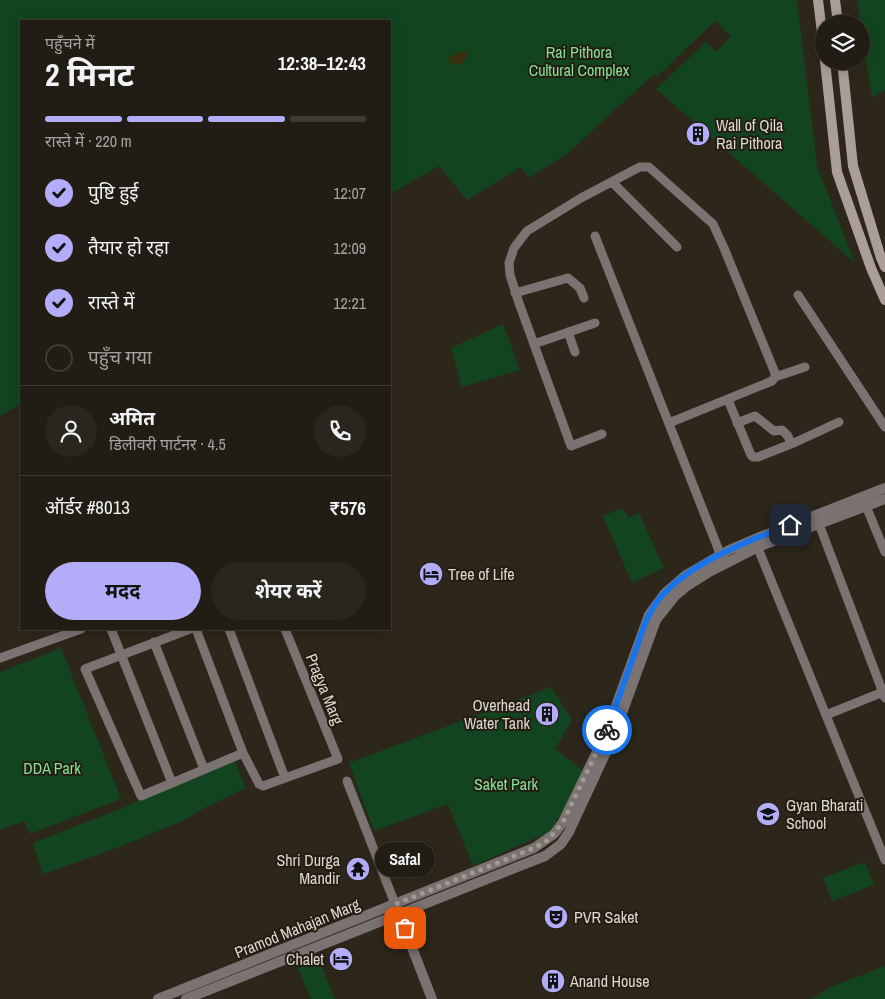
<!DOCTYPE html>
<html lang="hi">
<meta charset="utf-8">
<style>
body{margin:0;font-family:"Archivo Narrow","Noto Sans Devanagari",sans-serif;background:#29261d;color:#f1f3f6;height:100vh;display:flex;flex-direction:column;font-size:19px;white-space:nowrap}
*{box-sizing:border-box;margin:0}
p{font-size:16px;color:#a2a2a0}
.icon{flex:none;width:28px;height:28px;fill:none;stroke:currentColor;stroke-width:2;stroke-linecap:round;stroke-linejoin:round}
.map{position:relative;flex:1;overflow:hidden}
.sheet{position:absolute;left:20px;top:20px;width:371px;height:610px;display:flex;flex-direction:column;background:#211d14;border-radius:0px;box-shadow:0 2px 12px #0003,0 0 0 1px #3e3b34}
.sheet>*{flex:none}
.buttons{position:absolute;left:815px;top:15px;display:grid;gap:10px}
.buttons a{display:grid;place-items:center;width:55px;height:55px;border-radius:50%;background:#211d14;box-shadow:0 2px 12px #0003,0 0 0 1px #3e3b34;font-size:25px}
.pin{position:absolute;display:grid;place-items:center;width:42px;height:42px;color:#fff;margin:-21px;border-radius:10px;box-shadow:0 2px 8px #0006}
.courier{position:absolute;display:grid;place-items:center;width:50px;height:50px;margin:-25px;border:4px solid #1a73e8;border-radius:50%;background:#fff;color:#222;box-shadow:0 1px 6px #0007}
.bubble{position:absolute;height:35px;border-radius:18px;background:#211d14;box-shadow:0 2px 12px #0003,0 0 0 1px #3e3b34;font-size:16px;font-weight:700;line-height:35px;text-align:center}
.headline em{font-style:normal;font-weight:700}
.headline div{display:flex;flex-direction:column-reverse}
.headline{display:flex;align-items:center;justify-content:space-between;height:85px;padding:0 25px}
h1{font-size:32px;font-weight:700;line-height:38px}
.bar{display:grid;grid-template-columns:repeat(4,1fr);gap:8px 5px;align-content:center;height:60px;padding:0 25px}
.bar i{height:6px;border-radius:4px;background:#3e3b34}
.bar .selected{background:#b3adf9}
.bar p{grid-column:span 4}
.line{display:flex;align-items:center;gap:12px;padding:0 25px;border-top:1px solid #3e3b34}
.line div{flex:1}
.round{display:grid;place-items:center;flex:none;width:52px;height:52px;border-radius:26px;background:#29261d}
ol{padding:0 25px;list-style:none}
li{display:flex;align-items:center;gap:15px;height:55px}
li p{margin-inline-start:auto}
li .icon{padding:5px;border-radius:50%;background:#b3adf9;color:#111;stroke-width:4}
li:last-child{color:#a2a2a0}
li i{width:28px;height:28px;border:2px solid #3e3b34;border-radius:50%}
.cta{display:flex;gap:10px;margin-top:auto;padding:10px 25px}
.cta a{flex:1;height:58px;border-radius:30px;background:#b3adf9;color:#111;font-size:20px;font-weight:700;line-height:58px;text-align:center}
.cta a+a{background:#29261d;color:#f1f3f6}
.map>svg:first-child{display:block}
.green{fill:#12451f}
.sand{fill:#372f0e}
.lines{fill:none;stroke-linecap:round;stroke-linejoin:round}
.minor{stroke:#7b7371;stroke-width:9}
.tertiary{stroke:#7b7371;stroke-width:10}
.secondary{stroke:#ab9e9a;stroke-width:10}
.done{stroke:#9e9b90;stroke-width:5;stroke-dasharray:0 9}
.route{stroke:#1a73e8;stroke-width:6}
.labels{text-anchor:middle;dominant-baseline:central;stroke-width:4;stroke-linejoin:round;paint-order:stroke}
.park-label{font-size:16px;fill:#85e095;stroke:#231e11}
.poi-label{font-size:16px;fill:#dcd9d0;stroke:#231e11;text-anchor:start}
.street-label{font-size:16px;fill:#dcd9d0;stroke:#231e11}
</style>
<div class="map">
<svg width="885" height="999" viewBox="0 0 885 999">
<rect width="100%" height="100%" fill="#2c271a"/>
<!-- green -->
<path class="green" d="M0,0H797L817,166L855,263L656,89L706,42L716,52L731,36L715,21L657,77L654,74L568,153L529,178L521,167L467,200L439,166L390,194V21H21V404L0,416Z
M857,0H885V90L872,98Z
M503,324L520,370L462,387L451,348Z
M622,508L629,518L639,513L664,568L632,583L603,516Z
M61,648L121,799L30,834L24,821L0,830V672Z
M551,687L572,720L555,749L585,772L569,802L549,832L473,866L448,804L374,831L349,763Z
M235,762L246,788L204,808L187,819L114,849L43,874L33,843L125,807L187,778Z
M865,862L874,885L832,901L823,878Z
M316,953L335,999H311L295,961Z
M885,966V999H812L831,987Z"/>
<!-- sand -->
<path class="sand" d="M463,51L467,53V57L462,63L454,65L450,63L449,57Z"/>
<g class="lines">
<!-- minor -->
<path class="minor" d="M612,182L677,247
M595,236L723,561
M515,293L568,278L580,288L584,298
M798,295L885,427
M568,332L575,352
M534,344L595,323
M775,377L805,367
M728,400L751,455L753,457H758L796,442L839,422
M737,423L755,416L774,431L782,430L788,436L791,444
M602,434L571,446L519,303L510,275L509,263L514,248L527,231L581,198L634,170L640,167H649L713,224L724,248L775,373V377L772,381L669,423
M866,506L885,552
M819,524L885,698
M755,541L885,860
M111,629L172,783L243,753
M196,629L243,753L259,784L263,786L338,759L285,629
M229,629L285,778
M154,642L204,769
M0,658L81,629
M826,715L883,692
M347,781L399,914
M172,783L141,796L85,669L190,629"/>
<!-- tertiary -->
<path class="tertiary" d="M399,914L432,999
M158,999L534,848L554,834L563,822L607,731L649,615L665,593L686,575L729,550L755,539L885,488
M186,999L545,856L561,844L569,832L614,735L656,620L675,596L687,586L709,572L758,547L885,499"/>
<!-- secondary -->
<path class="secondary" d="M818,0L824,49
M835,0L838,24
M825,61L837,172L871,268L885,300
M842,61L853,166L881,258L885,267"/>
</g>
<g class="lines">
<!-- done -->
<path class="done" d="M405,928L396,904L534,848L548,840L563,822L607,730"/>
<!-- route -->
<path class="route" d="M607,730C616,706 624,682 633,658C638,644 642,629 649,615C671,569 745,542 790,525"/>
</g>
<!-- icons -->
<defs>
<g id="building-disc" transform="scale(1.25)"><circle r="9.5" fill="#b3adf9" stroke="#231e11"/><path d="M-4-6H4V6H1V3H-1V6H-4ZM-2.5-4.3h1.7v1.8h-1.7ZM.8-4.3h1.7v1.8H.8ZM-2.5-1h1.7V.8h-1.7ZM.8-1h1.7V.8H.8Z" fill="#111"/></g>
<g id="hotel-disc" transform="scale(1.25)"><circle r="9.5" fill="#b3adf9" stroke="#231e11"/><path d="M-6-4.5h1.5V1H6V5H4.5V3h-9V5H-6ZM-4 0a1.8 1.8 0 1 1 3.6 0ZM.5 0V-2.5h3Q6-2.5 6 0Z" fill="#111"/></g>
<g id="school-disc" transform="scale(1.25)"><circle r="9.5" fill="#b3adf9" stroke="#231e11"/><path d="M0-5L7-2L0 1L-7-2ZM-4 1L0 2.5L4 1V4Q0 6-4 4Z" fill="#111"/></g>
<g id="temple-disc" transform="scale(1.25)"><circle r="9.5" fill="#b3adf9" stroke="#231e11"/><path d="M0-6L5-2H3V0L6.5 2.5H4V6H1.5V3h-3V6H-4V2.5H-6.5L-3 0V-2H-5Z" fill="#111"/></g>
<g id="theatre-disc" transform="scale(1.25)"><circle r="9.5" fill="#b3adf9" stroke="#231e11"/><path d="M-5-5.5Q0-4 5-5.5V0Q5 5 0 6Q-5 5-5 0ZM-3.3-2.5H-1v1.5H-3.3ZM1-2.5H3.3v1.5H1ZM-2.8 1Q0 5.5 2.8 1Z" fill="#111"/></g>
</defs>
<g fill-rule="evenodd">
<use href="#building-disc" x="698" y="134"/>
<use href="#hotel-disc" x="431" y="574"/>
<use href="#building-disc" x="547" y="714"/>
<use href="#school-disc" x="768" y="814"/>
<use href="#temple-disc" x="358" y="869"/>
<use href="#theatre-disc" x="556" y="917"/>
<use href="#hotel-disc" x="341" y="959"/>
<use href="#building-disc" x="553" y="981"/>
</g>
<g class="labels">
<!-- park labels -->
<g class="park-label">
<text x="579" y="52">Rai Pithora<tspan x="579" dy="18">Cultural Complex</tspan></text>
<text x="52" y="768">DDA Park</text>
<text x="506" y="784">Saket Park</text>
</g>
<!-- poi labels -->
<g class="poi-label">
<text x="716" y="125">Wall of Qila<tspan x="716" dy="18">Rai Pithora</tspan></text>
<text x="448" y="574">Tree of Life</text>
<text x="530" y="705" text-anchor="end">Overhead<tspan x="530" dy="18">Water Tank</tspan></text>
<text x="786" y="805">Gyan Bharati<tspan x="786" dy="18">School</tspan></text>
<text x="340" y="860" text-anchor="end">Shri Durga<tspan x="340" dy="18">Mandir</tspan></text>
<text x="574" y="917">PVR Saket</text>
<text x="324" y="959" text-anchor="end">Chalet</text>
<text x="570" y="981">Anand House</text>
</g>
<!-- street labels -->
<g class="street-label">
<text transform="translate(325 689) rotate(68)">Pragya Marg</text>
<text transform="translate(297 928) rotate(-22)">Pramod Mahajan Marg</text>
</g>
</g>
</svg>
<div class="buttons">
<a><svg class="icon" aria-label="layers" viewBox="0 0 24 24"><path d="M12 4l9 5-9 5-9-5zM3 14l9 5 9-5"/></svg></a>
</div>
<div class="pin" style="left:405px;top:928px;background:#ea580c"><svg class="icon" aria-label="bag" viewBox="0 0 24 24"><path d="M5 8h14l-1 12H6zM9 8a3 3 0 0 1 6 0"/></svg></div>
<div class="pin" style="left:790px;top:525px;background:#1f2937"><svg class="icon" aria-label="home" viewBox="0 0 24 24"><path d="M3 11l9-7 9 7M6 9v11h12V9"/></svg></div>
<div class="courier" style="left:607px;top:730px"><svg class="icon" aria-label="bike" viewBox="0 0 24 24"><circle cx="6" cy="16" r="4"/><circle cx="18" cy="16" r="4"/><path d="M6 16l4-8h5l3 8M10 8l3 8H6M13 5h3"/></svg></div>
<div class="bubble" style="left:375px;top:842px;width:60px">Safal</div>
<section class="sheet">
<div class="headline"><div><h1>2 मिनट</h1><p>पहुँचने में</p></div><em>12:38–12:43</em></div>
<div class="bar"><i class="selected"></i><i class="selected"></i><i class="selected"></i><i></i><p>रास्ते में · 220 m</p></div>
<ol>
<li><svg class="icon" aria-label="check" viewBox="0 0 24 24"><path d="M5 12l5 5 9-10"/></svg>पुष्टि हुई<p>12:07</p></li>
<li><svg class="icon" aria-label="check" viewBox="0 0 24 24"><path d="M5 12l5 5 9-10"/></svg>तैयार हो रहा<p>12:09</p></li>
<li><svg class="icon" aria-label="check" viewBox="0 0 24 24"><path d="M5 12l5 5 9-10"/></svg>रास्ते में<p>12:21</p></li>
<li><i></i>पहुँच गया</li>
</ol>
<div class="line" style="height:90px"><a class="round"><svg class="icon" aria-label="person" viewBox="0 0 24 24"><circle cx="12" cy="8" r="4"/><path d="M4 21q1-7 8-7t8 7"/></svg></a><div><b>अमित</b><p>डिलीवरी पार्टनर · 4.5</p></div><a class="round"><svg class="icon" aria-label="phone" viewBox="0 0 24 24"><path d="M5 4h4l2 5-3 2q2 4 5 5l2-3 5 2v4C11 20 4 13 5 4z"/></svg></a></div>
<div class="line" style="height:65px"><div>ऑर्डर #8013</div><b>₹576</b></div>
<div class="cta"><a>मदद</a><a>शेयर करें</a></div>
</section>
</div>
